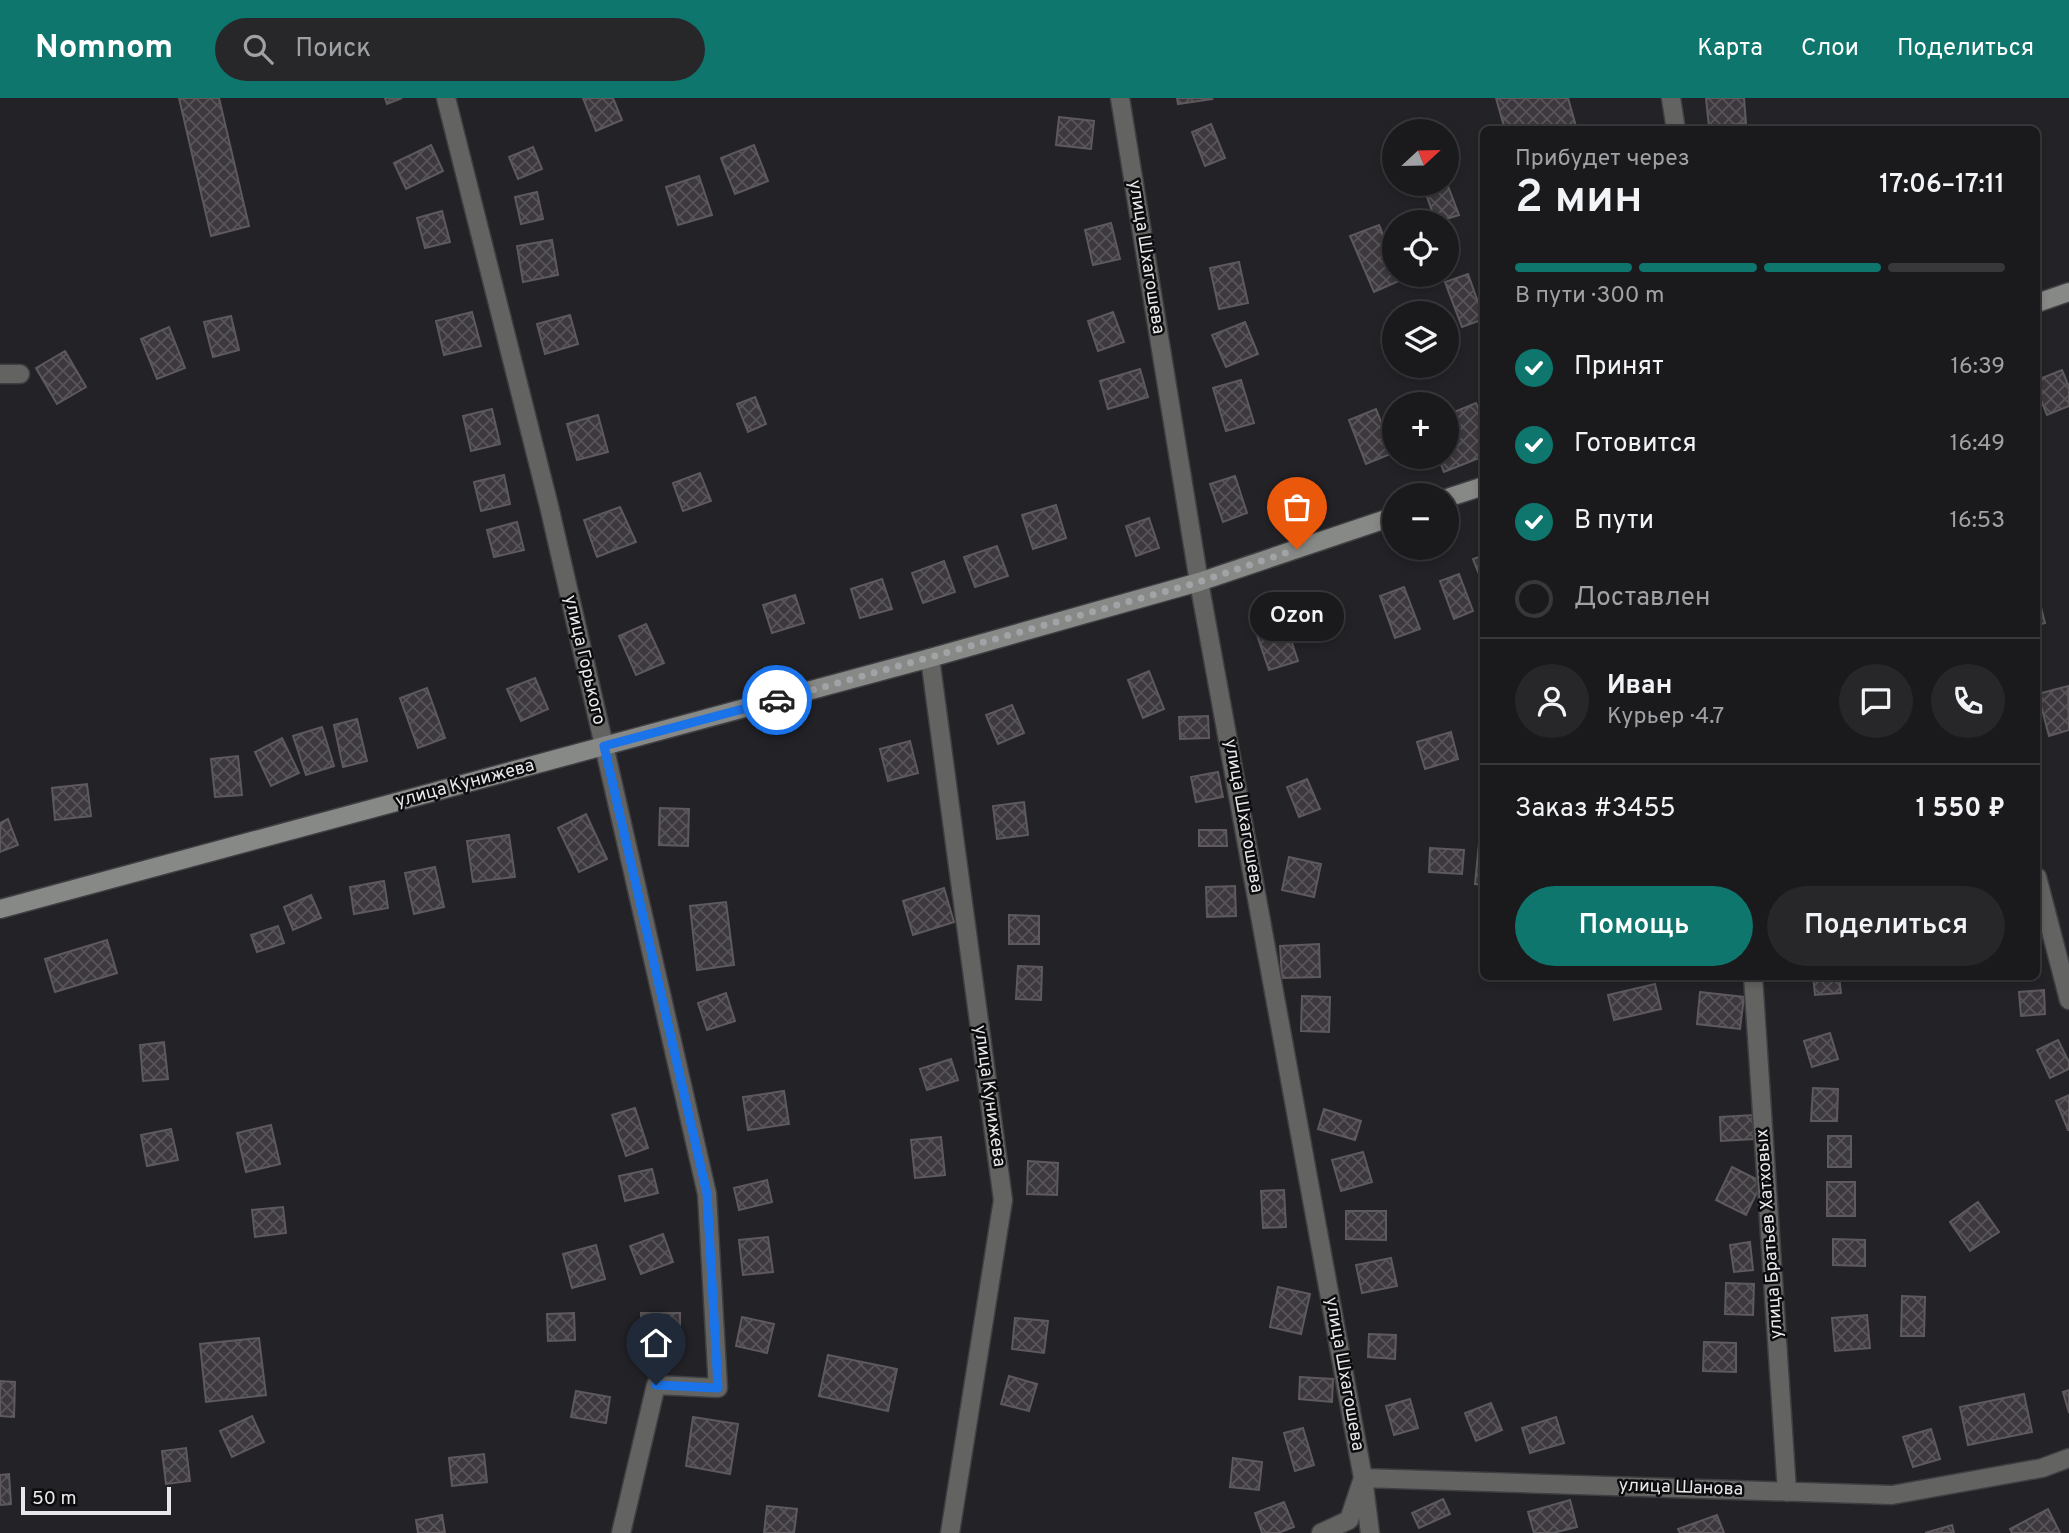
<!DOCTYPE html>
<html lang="ru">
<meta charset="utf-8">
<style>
body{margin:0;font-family:Overpass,sans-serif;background:#27272a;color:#f1f3f6;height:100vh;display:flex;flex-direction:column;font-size:26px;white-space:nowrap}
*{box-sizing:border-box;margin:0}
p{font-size:23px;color:#9fa1a4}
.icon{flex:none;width:38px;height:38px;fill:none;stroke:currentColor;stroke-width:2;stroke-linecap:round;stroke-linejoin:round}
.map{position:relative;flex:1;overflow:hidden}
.panel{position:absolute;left:1480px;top:28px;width:560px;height:854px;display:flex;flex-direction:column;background:#1a1a1d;border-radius:10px;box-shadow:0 4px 10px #0003,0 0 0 2px #38383b}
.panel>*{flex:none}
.needle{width:46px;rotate:68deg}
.fabs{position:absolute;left:1382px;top:21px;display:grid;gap:14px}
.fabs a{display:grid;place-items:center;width:77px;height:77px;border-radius:50%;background:#1a1a1d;box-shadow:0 4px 10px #0003,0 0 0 2px #38383b;font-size:35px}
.scale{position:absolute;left:21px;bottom:18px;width:150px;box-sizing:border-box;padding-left:7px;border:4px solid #e8e7ea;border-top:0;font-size:19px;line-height:24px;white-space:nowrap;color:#e8e7ea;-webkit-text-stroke:5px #0c0c0e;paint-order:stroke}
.pin{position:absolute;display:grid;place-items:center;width:60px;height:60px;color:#fff;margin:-72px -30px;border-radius:50% 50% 50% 0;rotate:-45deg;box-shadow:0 0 7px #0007}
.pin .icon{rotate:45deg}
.courier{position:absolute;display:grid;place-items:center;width:70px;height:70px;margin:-35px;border:5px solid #1a73e8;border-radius:50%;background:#fff;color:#222;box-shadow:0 2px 9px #0007}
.bubble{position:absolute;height:49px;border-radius:24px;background:#1a1a1d;box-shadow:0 4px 10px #0003,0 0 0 2px #38383b;font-size:23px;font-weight:600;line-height:49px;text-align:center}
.overview em{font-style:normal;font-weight:600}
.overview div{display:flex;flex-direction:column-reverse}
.overview{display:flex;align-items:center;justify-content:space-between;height:119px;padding:0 35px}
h1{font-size:46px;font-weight:600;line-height:52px}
.bar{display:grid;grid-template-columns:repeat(4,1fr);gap:10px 7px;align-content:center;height:84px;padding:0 35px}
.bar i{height:9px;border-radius:5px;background:#38383b}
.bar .active{background:#0f766e}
.bar p{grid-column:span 4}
.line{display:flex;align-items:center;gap:18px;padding:0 35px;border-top:2px solid #38383b}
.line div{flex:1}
.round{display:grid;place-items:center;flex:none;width:74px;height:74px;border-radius:37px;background:#27272a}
ol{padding:0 35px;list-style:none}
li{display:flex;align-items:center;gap:21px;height:77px}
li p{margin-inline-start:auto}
li .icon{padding:7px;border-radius:50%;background:#0f766e;color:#fff;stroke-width:4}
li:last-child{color:#9fa1a4}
li i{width:38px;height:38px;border:4px solid #38383b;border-radius:50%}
.cta{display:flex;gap:14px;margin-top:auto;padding:14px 35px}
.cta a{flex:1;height:80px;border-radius:42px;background:#0f766e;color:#fff;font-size:28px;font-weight:600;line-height:80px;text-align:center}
.cta a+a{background:#27272a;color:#f1f3f6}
header{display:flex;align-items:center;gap:42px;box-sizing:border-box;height:98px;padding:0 35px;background:#0f766e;color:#fff}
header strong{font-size:33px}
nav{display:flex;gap:38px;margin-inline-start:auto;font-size:24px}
.search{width:490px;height:63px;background:#27272a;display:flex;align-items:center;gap:18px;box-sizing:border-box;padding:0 24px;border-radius:38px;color:#9fa1a4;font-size:26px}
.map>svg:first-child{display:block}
.building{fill:url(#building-cross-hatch);stroke:#5d595d;stroke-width:2}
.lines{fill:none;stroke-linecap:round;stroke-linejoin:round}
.street-casing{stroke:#3f3e42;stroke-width:21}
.secondary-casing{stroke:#3f3e42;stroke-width:21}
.street{stroke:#636462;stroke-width:18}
.secondary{stroke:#878986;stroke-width:18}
.done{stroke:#a3a2a6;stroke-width:7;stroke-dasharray:0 12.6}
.route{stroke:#1a73e8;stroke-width:9}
.labels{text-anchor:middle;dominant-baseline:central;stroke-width:5;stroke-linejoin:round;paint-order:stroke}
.street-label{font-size:18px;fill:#e8e7ea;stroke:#0c0c0e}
</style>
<header>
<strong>Nomnom</strong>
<div class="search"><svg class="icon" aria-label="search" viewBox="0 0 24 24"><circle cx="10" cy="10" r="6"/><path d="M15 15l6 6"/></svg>Поиск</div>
<nav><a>Карта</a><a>Слои</a><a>Поделиться</a></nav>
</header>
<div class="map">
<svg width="2069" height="1435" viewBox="0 0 2069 1435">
<defs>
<pattern id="building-cross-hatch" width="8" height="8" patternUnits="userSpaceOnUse" patternTransform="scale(1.75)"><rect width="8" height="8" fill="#3c383d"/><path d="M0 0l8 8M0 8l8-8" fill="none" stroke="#585559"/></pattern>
</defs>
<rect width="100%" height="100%" fill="#232227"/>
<!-- building -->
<path class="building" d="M179,0H219L249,128L211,138Z
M385,0H402L387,6Z
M583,0H613L622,22L596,33Z
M1177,0H1211L1212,1L1178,6Z
M1496,0H1568L1577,32H1505Z
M1706,0H1744L1746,25L1709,29Z
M1059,19L1094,23L1091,51L1056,47Z
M1211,26L1225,60L1205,68L1192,34Z
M431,47L443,73L406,91L394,65Z
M754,47L768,83L735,96L721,60Z
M533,49L542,71L518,81L509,59Z
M699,78L712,117L678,127L666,89Z
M1448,88L1459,117L1436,124L1426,96Z
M537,94L543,121L521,126L515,99Z
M442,113L450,144L425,150L417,120Z
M1111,125L1120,161L1093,167L1085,132Z
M1379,127L1395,166V177H1399L1401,182L1374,194L1350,138Z
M552,142L558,177L523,184L517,148Z
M1239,164L1248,205L1219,211L1210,170Z
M1468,176L1484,221L1462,229L1445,184Z
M472,214L481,248L444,257L436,223Z
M1113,214L1124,244L1098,253L1088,223Z
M570,217L578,246L545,256L537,226Z
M231,218L239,252L213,259L204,224Z
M1245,224L1258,256L1226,269L1212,237Z
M169,229L185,270L157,281L141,241Z
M65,253L86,289L57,306L36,270Z
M1140,271L1148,299L1108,311L1100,283Z
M2062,272L2069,289V308L2047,317L2037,292V282Z
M1241,282L1254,325L1226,333L1213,290Z
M755,299L766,326L748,334L737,306Z
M1476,305L1484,325V358L1444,374L1438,359H1447V317Z
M492,311L500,346L471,353L463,318Z
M1376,311L1393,355L1366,366L1349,322Z
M598,317L608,354L577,362L567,326Z
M700,375L711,403L683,413L673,385Z
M504,377L510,406L481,413L474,384Z
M1235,378L1247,415L1223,424L1210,386Z
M1056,407L1066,440L1033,451L1022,417Z
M620,409L636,444L597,459L584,422Z
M1149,420L1159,450L1136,458L1126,428Z
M517,424L524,452L494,459L487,432Z
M997,448L1008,478L975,489L964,459Z
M1484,457V489L1473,461Z
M944,463L955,494L923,505L912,475Z
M1459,476L1473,513L1454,521L1440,483Z
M882,481L892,511L860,520L851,491Z
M1404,489L1420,531L1395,540L1380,498Z
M2037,494L2045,525L2037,527Z
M795,497L804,525L772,535L763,507Z
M1285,524L1298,563L1269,572L1256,534Z
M646,526L664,565L636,577L619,538Z
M1149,573L1164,611L1143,620L1128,582Z
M535,580L548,611L521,623L507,591Z
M2068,588L2069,632L2049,638L2038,596Z
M427,590L445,640L418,650L400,600Z
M1012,607L1024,635L998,646L986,617Z
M1208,618L1209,640L1180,641L1179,619Z
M357,621L367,663L343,669L334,627Z
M322,629L334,668L306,677L293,638Z
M1451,634L1458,661L1425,671L1417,644Z
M282,640L299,675L271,688L255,654Z
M910,643L918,675L888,683L880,651Z
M238,658L242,697L215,699L211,661Z
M1218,674L1223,699L1196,704L1191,679Z
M1307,681L1320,711L1299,719L1287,689Z
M87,686L91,718L55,722L52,690Z
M1024,704L1028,737L997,741L993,708Z
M660,710L689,711L688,748L659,747Z
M586,716L607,761L579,774L558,730Z
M8,721L18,747L0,754V725Z
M1199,732H1226L1227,748H1199Z
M509,737L515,779L473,784L467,743Z
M1479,745L1484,746V787L1475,786Z
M1430,750L1464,752L1462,776L1429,774Z
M1289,759L1321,766L1314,799L1282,792Z
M435,769L444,809L414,816L405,775Z
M384,783L388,810L354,816L350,789Z
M1235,788L1236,818L1207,819L1206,789Z
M944,790L954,824L913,837L903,803Z
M311,797L321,820L293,832L284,809Z
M726,804L734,867L697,872L690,808Z
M1009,817L1039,818V846H1009Z
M278,828L284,845L257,854L251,837Z
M107,842L117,875L55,894L45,861Z
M1319,846L1320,879L1282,880L1280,848Z
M1018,868L1042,869L1041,902L1016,901Z
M1813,878H1839L1841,895L1815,897Z
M1655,886L1661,911L1614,922L1608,897Z
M2044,892L2045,916L2021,918L2019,894Z
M1700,894L1744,899L1740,931L1697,926Z
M726,895L735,923L707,932L698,905Z
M1302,898L1330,899L1329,934L1301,933Z
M1830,935L1838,961L1812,969L1804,943Z
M2058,942L2069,964V971L2050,980L2037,952Z
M164,944L168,981L143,983L140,947Z
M951,961L958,982L927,992L920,971Z
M1813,990L1838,991L1837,1023H1811Z
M784,993L789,1026L748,1032L743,999Z
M2069,997V1032H2068L2056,1003Z
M635,1010L648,1050L626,1058L612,1017Z
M1324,1011L1361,1023L1355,1042L1318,1031Z
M1753,1017L1754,1041L1721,1043L1720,1019Z
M271,1027L280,1066L246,1074L237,1035Z
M171,1031L178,1062L147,1068L141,1037Z
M1828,1038H1851V1069H1828Z
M941,1039L945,1077L915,1080L911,1042Z
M1363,1054L1372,1084L1341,1093L1332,1062Z
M1028,1063L1058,1065L1057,1097L1027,1096Z
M1732,1069L1762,1084L1746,1117L1716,1102Z
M652,1071L658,1095L625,1103L619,1078Z
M767,1082L772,1104L739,1112L734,1090Z
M1827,1084H1855V1118H1827Z
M1284,1092L1286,1129L1263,1130L1261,1093Z
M1978,1104L1999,1134L1970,1153L1950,1124Z
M283,1109L286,1135L255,1139L252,1112Z
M1346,1113H1386V1142L1346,1141Z
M663,1136L673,1164L641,1176L630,1148Z
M768,1139L773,1174L743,1177L739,1142Z
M1833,1141L1865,1142V1168L1833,1167Z
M1750,1144L1753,1172L1734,1174L1730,1147Z
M596,1147L605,1181L572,1190L563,1156Z
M1391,1160L1397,1188L1362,1195L1356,1167Z
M1726,1185L1754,1186L1753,1217L1725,1216Z
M1278,1189L1310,1196L1301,1236L1270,1229Z
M1902,1198L1925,1199L1924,1238H1901Z
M574,1215L575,1242L548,1243L547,1216Z
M641,1215H680V1242H641Z
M1867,1217L1870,1250L1835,1253L1832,1220Z
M742,1219L774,1226L767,1255L736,1248Z
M1015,1220L1048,1223L1044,1255L1012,1251Z
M1369,1236L1396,1237L1395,1261L1368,1259Z
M259,1240L266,1297L206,1304L200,1246Z
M1704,1244L1736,1245V1274L1703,1273Z
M828,1257L897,1271L888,1313L819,1298Z
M1009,1278L1037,1286L1029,1313L1001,1306Z
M1300,1279L1333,1281L1332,1304L1299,1301Z
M0,1283L15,1284L14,1319L0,1318Z
M2069,1292V1315L2063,1294Z
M576,1293L610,1299L606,1325L571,1319Z
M2024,1296L2032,1334L1968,1347L1960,1309Z
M1410,1301L1418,1330L1394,1337L1386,1308Z
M1491,1305L1502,1332L1476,1343L1465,1315Z
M252,1318L264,1344L232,1359L220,1333Z
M693,1319L738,1326L730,1376L686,1368Z
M1556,1319L1564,1345L1530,1355L1522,1330Z
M1303,1330L1314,1367L1295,1373L1284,1335Z
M1931,1331L1940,1361L1913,1369L1903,1339Z
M186,1350L190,1383L166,1386L162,1353Z
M484,1356L487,1384L452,1388L449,1360Z
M1233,1360L1262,1364L1259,1392L1230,1389Z
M9,1376L11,1406L0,1407V1377Z
M1443,1401L1450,1416L1419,1430L1412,1415Z
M1570,1402L1577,1429L1553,1435H1534L1528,1414Z
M1284,1404L1294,1429L1278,1435H1262L1255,1415Z
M767,1408L797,1411L794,1435H764Z
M2048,1411L2060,1435H2012L2010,1431Z
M442,1417L445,1435H418L416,1422Z
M1717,1417L1724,1435H1680L1678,1431Z
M1952,1427L1954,1435H1925Z"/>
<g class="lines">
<!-- street casing -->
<g class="street-casing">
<path id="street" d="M446,0L549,408L707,1096L718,1290L656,1287L621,1435
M1120,0L1199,484L1363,1380L1370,1435
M1671,0L1676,32
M0,276H20
M930,560L1003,1102L950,1435
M2037,779L2069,902
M1753,878L1787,1394
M1321,1435L1349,1422L1363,1380L1892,1397L2042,1370L2069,1360"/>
</g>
<!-- secondary casing -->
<g class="secondary-casing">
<path id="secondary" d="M2037,205L2069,194
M1447,400L1484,388
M0,811L930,560L1199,484L1395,418"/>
</g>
<!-- street -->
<use href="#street" class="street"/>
<!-- secondary -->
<use href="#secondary" class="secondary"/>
</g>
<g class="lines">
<!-- done -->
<path class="done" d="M777,602L1199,484L1297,451"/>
<!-- route -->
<path class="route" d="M656,1287L718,1290L707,1096L604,648L777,602"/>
</g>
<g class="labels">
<!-- street labels -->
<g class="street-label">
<text transform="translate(1146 159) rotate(81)">улица Шхагошева</text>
<text transform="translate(584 562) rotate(77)">улица Горького</text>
<text transform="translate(465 686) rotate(-15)">улица Кунижева</text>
<text transform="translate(1243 718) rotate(80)">улица Шхагошева</text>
<text transform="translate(989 998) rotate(82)">улица Кунижева</text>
<text transform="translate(1770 1136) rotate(-94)">улица Братьев Хатховых</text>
<text transform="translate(1344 1276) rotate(80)">улица Шхагошева</text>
<text transform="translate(1681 1390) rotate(2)">улица Шанова</text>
</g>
</g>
</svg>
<div class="fabs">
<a><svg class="needle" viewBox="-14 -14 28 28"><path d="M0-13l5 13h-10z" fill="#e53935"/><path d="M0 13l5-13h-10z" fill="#9fa1a4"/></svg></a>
<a><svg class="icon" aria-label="locate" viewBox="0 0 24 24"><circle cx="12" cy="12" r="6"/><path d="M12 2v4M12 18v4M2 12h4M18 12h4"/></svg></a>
<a><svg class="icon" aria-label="layers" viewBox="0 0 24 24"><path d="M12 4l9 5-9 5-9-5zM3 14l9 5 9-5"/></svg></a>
<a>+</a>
<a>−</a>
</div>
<div class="scale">50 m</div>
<div class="pin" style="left:1297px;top:451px;background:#ea580c"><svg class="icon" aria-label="bag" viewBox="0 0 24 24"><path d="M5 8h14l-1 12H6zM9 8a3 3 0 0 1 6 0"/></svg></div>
<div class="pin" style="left:656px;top:1287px;background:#1f2937"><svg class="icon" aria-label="home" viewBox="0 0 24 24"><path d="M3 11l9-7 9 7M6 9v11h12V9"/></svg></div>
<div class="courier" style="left:777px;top:602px"><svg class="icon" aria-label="car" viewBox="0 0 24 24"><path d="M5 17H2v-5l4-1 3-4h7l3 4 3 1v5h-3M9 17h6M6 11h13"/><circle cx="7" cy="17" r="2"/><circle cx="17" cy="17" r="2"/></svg></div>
<div class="bubble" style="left:1250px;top:494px;width:94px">Ozon</div>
<section class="panel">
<div class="overview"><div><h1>2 мин</h1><p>Прибудет через</p></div><em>17:06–17:11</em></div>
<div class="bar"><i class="active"></i><i class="active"></i><i class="active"></i><i></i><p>В пути · 300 m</p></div>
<ol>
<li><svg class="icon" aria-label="check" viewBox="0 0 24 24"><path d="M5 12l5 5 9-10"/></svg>Принят<p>16:39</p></li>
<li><svg class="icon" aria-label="check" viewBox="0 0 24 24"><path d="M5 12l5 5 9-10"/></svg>Готовится<p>16:49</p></li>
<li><svg class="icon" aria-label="check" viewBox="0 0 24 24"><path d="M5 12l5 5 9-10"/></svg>В пути<p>16:53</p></li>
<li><i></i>Доставлен</li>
</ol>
<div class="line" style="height:126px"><a class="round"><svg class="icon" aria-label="person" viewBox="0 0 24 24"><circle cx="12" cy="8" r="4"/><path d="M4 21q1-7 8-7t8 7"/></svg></a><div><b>Иван</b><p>Курьер · 4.7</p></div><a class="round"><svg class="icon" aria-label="chat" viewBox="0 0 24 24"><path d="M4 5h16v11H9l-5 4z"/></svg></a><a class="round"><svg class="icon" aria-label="phone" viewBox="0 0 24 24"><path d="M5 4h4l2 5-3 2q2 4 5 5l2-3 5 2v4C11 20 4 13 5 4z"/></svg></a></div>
<div class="line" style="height:91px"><div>Заказ #3455</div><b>1 550 ₽</b></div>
<div class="cta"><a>Помощь</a><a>Поделиться</a></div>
</section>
</div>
